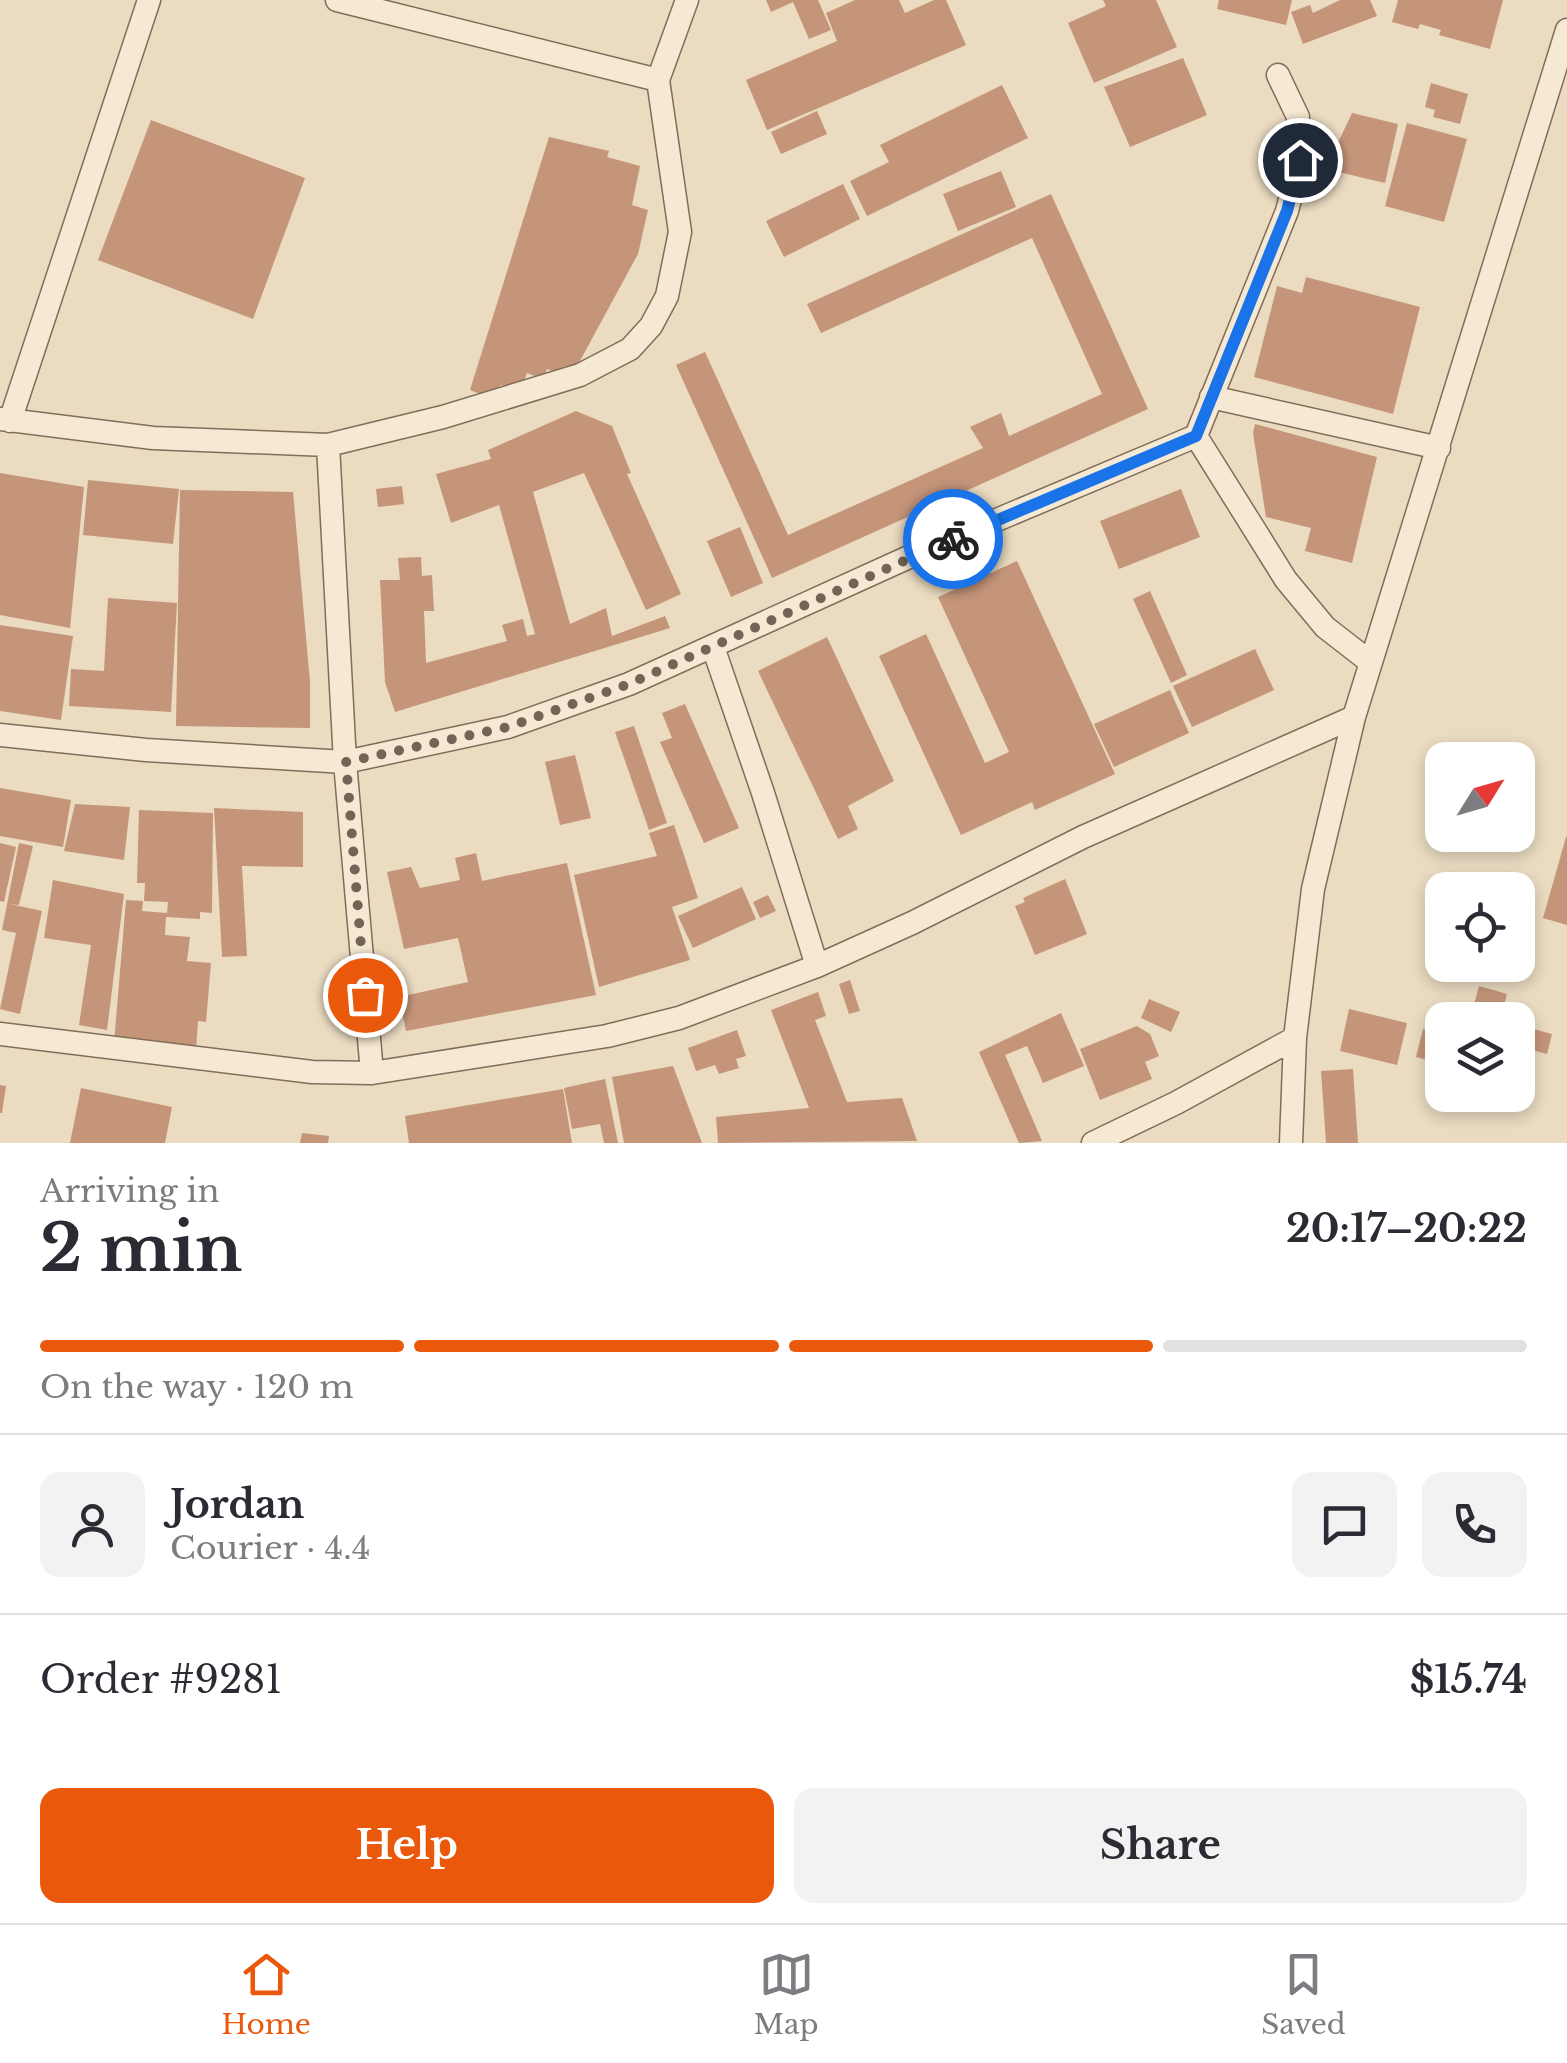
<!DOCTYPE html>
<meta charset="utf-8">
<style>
body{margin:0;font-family:"Libre Baskerville",serif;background:#f2f2f3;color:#2b2b33;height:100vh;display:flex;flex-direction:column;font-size:38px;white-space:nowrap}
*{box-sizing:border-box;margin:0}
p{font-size:32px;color:#7c7c81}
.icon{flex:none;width:55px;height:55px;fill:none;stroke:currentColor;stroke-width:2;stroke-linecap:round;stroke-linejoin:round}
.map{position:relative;height:1143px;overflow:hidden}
.details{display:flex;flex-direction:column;background:#fff;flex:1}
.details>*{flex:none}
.needle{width:65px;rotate:53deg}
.controls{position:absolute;left:1425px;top:742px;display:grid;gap:20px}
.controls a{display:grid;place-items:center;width:110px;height:110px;border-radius:20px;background:#fff;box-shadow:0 5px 15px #0003;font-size:50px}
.pin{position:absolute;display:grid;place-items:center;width:85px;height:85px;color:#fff;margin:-42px;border:5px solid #fff;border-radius:50%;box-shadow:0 2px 10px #0007}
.courier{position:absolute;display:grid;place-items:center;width:100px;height:100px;margin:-50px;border:8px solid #1a73e8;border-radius:50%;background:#fff;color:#222;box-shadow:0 2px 12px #0007}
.overview em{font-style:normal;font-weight:800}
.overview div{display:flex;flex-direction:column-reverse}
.overview{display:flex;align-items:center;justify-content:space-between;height:170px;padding:0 40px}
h1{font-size:65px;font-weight:800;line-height:75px}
.bar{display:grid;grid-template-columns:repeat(4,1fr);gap:15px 10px;align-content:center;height:120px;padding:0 40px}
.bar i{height:12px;border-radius:8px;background:#e1e1e2}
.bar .current{background:#ea580c}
.bar p{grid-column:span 4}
.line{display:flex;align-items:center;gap:25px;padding:0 40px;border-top:2px solid #e1e1e2}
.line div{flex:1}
.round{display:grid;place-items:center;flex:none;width:105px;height:105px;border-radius:20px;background:#f2f2f3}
.cta{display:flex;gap:20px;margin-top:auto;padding:20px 40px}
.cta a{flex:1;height:115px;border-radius:20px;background:#ea580c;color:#fff;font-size:40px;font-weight:800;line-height:115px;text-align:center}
.cta a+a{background:#f2f2f3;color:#2b2b33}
.dock{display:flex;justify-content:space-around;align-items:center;height:140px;border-top:2px solid #e1e1e2;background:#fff;font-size:28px;color:#7c7c81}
.dock a{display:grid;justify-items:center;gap:5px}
.dock .current{color:#ea580c}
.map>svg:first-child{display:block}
.building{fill:#c59579}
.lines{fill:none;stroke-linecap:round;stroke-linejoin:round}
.street-casing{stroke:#816d5a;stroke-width:25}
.street{stroke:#f5e9d3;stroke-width:22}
.done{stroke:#726556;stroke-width:10;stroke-dasharray:0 18}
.route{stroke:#1a73e8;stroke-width:12}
</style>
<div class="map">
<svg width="1567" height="1143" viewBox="0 0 1567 1143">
<rect width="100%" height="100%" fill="#eadbc1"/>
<!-- building -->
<path class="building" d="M766,0H818L831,30L809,39L793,2L771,12Z
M855,0H899L905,13L934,0H946L966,45L767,130L746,80L837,41L826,13Z
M1103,0H1156L1177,47L1094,83L1068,23L1106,6Z
M1219,0H1292L1286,25L1217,9Z
M1340,0H1370L1377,16L1303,44L1291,12L1310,5L1313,13Z
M1398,0H1503L1490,49L1439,35L1441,30L1420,24L1418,29L1392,22Z
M1183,58L1207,115L1130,147L1104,87Z
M1431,83L1468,94L1460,124L1433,117L1435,110L1425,107Z
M1002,85L1028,138L867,216L850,181L889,162L880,145Z
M817,111L827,134L781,154L771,132Z
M1352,113L1398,124L1385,183L1330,170L1336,147Z
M151,120L305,178L253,319L98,260Z
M1407,123L1467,139L1444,222L1385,206Z
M549,137L609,151L607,157L640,166L632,205L648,210L638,254L575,370L564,366L560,374L547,369L543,379L527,373L520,392L501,385L495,400L470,390Z
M1001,171L1016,207L958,231L943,194Z
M843,184L860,219L784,257L766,221Z
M1051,194L1148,409L772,578L676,365L705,352L788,535L983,448L970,427L1001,413L1009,436L1102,394L1032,238L821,333L807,304Z
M1306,277L1420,307L1393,414L1254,377L1277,286L1302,293Z
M576,411L612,426L631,473L627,474L681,594L646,610L584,473L533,492L570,624L606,608L612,636L665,616L670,628L395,712L385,682L380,580H400L398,558L421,557L422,576L432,575L434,611H424L426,663L507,641L502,625L523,619L527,636L535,634L499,505L451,523L436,474L491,459L488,450Z
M1255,424L1377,457L1352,563L1305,551L1311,528L1266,517L1253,433Z
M0,473L84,487L70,628L0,615Z
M88,480L179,489L173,544L83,535Z
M402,486L404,504L378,507L376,489Z
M1181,489L1200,537L1119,569L1100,521Z
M180,490L293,492L310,682V728L176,726Z
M740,527L763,583L731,597L707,541Z
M1017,561L1115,774L1035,810L1032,802L961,835L879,656L926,634L985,763L1009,752L938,597Z
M1150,591L1187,675L1171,683L1133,599Z
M108,598L177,603L171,712L69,706L71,669L104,671Z
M0,625L73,636L61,720L0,711Z
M827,637L894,781L848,806L858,829L838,839L758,671Z
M1255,649L1274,690L1192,727L1173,686Z
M1170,690L1189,733L1114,767L1094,724Z
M685,704L739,828L704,843L660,742L672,738L662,713Z
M634,726L667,823L649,830L615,732Z
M575,755L591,818L560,825L545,762Z
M0,788L71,800L63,847L0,836Z
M75,804L130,807L124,860L64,851Z
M214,808L303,812V867L242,866L247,956L222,957Z
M139,810L213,813L212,913L200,912V919L166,917L165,935L190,937L187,961L211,963L206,1022L198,1021L196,1050L114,1043L126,900L143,901L142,911L167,913L168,902L144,901L145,883H137Z
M674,825L698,898L672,907L690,960L599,987L574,875L657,856L649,833Z
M1566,837H1567V925L1543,918Z
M0,843L16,847L4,902L0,901Z
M19,843L33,846L19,905L10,904L42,911L20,1014L0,1009L16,933L2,930Z
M476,853L482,881L567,863L596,995L406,1031L399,997L468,982L458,938L404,949L387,872L411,867L420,888L460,880L455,858Z
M1065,879L1087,934L1035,955L1015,906L1025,902L1023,898Z
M53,880L124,894L107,1030L79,1025L91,945L44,938Z
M742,887L756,919L693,948L678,916Z
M768,895L776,911L760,918L753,902Z
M850,980L860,1011L849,1014L839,984Z
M1479,986L1507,994L1500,1020H1470Z
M818,992L826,1016L815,1020L847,1102L902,1098L917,1141L718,1143L716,1117L809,1108L771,1010Z
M1149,999L1180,1012L1171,1032L1141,1018Z
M1349,1009L1407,1023L1397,1065L1340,1051Z
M1061,1013L1084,1066L1043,1083L1027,1046L1005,1055L1042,1141L1019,1143L979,1052Z
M1518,1025L1552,1034L1547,1054L1518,1046Z
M1137,1026L1150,1034L1159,1056L1145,1062L1152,1079L1100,1100L1080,1049Z
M1423,1029L1442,1034V1064L1416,1057Z
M737,1030L746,1056L736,1059L739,1068L719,1074L715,1065L696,1071L688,1048Z
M673,1066L702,1143H624L612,1077Z
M1353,1069L1358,1143H1326L1321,1071Z
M605,1079L618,1143H604L600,1124L572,1129L564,1088Z
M0,1085L6,1086L2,1113H0Z
M81,1088L172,1107L165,1143H70Z
M563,1089L572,1143H409L405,1116Z
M302,1133L329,1136L328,1143H300Z"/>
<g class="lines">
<!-- street casing -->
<g class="street-casing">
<path id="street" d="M337,0L658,80
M1211,397L1439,448
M0,419L153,438L328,445L443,417L580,375L630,349L651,326L667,296L680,232L658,80L687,0
M10,421L149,0
M1196,436L1287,211L1300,160L1298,117L1278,75
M328,445L345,762L372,1073
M713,647L763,793L817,966
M0,735L146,750L345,762L508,727L629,684L909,557L1196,436L1286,580L1325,627L1370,662
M0,1034L312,1072L372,1073L607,1036L679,1018L817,966L912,923L1083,837L1354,717
M1093,1143L1176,1103L1295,1038
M1291,1143L1295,1038L1313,889L1354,717L1567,30"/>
</g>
<!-- street -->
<use href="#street" class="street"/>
</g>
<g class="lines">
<!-- done -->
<path class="done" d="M365,995L346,762L508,727L629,684L953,539"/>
<!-- route -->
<path class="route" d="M953,539L1196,436L1287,211L1300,160"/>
</g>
</svg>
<div class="controls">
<a><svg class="needle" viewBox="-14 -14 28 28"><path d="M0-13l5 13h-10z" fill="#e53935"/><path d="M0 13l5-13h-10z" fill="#7c7c81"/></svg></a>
<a><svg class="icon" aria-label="locate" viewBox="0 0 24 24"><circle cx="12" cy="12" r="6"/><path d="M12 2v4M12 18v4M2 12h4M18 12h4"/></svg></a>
<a><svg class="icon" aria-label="layers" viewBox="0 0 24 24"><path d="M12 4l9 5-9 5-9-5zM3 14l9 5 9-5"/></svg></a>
</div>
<div class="pin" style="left:365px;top:995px;background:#ea580c"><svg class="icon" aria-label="bag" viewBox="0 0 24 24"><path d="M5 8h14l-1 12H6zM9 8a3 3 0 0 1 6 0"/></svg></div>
<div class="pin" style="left:1300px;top:160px;background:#1f2937"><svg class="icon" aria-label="home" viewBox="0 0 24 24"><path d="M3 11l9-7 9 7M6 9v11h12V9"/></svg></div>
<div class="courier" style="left:953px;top:539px"><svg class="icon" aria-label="bike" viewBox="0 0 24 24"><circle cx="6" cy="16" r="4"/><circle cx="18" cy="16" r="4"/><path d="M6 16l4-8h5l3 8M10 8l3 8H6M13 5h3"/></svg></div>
</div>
<section class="details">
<div class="overview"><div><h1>2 min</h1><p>Arriving in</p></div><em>20:17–20:22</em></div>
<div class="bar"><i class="current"></i><i class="current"></i><i class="current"></i><i></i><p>On the way · 120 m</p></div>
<div class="line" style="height:180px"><a class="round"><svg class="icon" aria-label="person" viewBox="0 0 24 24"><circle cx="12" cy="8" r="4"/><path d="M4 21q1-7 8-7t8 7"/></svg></a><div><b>Jordan</b><p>Courier · 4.4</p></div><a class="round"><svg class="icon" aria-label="chat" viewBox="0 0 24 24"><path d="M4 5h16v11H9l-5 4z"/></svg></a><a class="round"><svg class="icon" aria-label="phone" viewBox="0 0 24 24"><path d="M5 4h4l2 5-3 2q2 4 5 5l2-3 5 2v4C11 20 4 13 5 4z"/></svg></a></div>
<div class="line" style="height:130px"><div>Order #9281</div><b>$15.74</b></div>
<div class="cta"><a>Help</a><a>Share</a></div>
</section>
<nav class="dock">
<a class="current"><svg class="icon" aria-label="home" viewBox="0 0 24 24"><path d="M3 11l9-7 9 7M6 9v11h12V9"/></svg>Home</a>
<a><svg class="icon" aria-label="map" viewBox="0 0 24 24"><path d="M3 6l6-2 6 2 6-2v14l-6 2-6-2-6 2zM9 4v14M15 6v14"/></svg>Map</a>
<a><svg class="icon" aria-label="saved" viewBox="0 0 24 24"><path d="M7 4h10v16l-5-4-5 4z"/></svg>Saved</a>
</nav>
